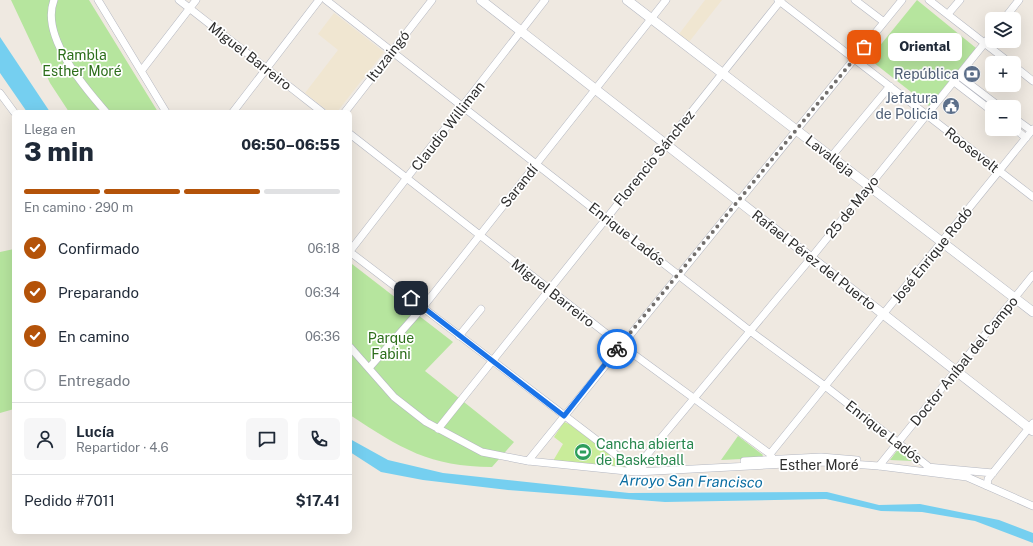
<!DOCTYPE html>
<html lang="es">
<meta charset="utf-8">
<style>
body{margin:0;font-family:"Public Sans",sans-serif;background:#f6f6f7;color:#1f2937;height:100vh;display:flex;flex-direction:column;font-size:15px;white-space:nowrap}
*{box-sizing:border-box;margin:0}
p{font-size:13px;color:#747a83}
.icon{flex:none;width:22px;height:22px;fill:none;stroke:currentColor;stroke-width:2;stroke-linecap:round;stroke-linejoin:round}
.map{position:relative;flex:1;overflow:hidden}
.details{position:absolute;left:12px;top:110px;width:340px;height:424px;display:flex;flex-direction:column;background:#fff;border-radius:6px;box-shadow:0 4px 16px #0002}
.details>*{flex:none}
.buttons{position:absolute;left:985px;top:12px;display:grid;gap:8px}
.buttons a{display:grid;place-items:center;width:36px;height:36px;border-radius:6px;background:#fff;box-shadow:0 4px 16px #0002;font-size:20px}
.pin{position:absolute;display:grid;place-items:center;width:34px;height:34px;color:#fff;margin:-17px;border-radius:8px;box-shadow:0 2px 6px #0006}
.courier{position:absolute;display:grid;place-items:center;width:40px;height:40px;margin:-20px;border:3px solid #1a73e8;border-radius:50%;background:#fff;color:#222;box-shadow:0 1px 5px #0007}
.bubble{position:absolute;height:28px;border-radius:6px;background:#fff;box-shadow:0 4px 16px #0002;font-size:13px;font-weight:800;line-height:28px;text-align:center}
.summary em{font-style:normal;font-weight:800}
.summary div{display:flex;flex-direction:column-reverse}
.summary{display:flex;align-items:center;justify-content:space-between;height:68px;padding:0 12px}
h1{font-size:26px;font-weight:800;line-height:30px}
.bar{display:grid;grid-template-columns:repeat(4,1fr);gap:6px 4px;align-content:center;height:48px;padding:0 12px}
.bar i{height:5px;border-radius:3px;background:#e0e1e3}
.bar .selected{background:#b45309}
.bar p{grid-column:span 4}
.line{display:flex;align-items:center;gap:10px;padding:0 12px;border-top:1px solid #e0e1e3}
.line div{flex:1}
.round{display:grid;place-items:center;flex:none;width:42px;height:42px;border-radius:6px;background:#f6f6f7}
ol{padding:0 12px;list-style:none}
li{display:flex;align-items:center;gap:12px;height:44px}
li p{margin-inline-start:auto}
li .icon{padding:4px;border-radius:50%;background:#b45309;color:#fff;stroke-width:4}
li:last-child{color:#747a83}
li i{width:22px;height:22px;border:2px solid #e0e1e3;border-radius:50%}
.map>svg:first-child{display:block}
.education{fill:#f0e6d1}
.green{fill:#b6e59e}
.pitch{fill:#c9ec9a}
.water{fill:#75cff0}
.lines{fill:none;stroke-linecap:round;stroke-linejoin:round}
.minor-casing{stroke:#b4b7c1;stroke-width:8}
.secondary-casing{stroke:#b4b7c1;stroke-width:10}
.minor{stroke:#fff;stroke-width:7}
.secondary{stroke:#fff;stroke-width:9}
.done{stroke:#726f6d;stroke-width:4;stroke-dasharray:0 7.2}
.route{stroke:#1a73e8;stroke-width:5}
.labels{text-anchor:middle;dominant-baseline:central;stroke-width:3.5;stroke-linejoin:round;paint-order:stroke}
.park-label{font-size:14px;fill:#2c6e1b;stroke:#fff}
.street-label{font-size:14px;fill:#2e2e2e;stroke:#fff}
.service-label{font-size:14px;fill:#4e5e75;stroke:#fff;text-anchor:end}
.leisure-label{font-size:14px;fill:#27864d;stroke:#fff;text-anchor:start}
.water-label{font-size:15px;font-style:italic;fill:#0d6fa3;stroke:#fff}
</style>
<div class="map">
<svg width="1033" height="546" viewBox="0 0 1033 546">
<rect width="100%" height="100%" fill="#efe9e1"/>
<!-- education -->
<path class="education" d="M705,0H722L689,42L679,34Z
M334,13L384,52L337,112H329L305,93L338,50L318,34Z"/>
<!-- green -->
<path class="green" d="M11,0H89L158,112H69L50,83Z
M917,0L976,48L929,106L869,59Z
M14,249V409L0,413V252Z
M352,264L453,342L425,371L514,442L492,467C430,467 400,448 350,415V266Z
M738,436L763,455L761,458L721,460Z
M899,448L914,461L890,460Z"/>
<!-- pitch -->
<path class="pitch" d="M564,422L569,424L630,469L553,461L563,444L554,437Z"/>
<!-- water -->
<path class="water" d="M0,37L50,112H27L0,73Z
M350,439L388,460L443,473L629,493L827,492L879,505L920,504L999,520L1033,533V543L975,521L922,512L881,511L826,499L665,502L508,490L423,480L381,472L350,452Z"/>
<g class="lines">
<!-- minor casing -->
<g class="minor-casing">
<path id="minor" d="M54,0C40,36 84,87 106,112
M98,0L166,112
M179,0L322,112
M326,0L750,331L825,386L929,467
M778,0L1033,197
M855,0L884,22
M929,0L1010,63
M948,14L960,0
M1004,19L1019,0
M1014,66L1033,81
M142,70L196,0
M958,75L1000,107
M953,81L992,111
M0,93L14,112
M233,112L319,0
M345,112L432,0
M1014,118L1032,131
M1014,128L1026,138
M350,134L621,345L770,454L775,462
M831,157L890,86
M350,251L545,0
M350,252L628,464L636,468L643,467
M459,336L481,309
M350,347L394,397L426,422L482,452L528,461L636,472L823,462L879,466L967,477L1033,506
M369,368L423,307L666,0
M438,429L781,0
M770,454L1033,129
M528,461L902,0
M744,461L821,457L857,460
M879,466L1033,275
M927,467L993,473
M636,470V468L811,258L992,34
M987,486L988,479L1033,423"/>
</g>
<!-- secondary casing -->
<g class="secondary-casing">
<path id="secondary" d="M481,0L1033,431
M627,0L1033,312"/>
</g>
<!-- minor -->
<use href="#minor" class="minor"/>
<!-- secondary -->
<use href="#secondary" class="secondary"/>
</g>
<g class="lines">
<!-- done -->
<path class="done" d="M617,349L864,47"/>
<!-- route -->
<path class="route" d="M411,298L564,416L617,349"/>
</g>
<!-- icons -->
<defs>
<g id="bank-disc" transform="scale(0.9)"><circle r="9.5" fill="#5c6f8a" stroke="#fff"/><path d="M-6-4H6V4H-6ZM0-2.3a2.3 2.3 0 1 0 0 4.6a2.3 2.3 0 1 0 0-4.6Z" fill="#fff"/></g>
<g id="civic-disc" transform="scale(0.9)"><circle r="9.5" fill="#5c6f8a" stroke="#fff"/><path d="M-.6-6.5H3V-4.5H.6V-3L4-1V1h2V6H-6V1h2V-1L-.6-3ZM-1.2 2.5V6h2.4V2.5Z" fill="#fff"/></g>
<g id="stadium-disc" transform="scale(0.9)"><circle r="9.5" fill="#2e9e5b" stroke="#fff"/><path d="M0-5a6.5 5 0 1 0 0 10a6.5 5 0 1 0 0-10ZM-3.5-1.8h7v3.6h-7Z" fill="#fff"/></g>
</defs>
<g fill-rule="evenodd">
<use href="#bank-disc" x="972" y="74"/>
<use href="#civic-disc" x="951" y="106"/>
<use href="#stadium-disc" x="583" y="452"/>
</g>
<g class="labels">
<!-- park labels -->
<g class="park-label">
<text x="82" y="55">Rambla<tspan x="82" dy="16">Esther Moré</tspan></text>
<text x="391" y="338">Parque<tspan x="391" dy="16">Fabini</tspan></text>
</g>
<!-- street labels -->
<g class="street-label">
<text transform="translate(250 56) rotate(38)">Miguel Barreiro</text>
<text transform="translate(388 56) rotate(-52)">Ituzaingó</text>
<text transform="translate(448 126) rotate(-52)">Claudio Williman</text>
<text transform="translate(972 150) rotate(38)">Roosevelt</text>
<text transform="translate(830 156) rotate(38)">Lavalleja</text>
<text transform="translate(654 158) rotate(-51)">Florencio Sánchez</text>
<text transform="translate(519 186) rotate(-51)">Sarandí</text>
<text transform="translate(852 207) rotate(-51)">25 de Mayo</text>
<text transform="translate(627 234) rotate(38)">Enrique Ladós</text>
<text transform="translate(932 255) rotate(-51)">José Enrique Rodó</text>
<text transform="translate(814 260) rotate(38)">Rafael Pérez del Puerto</text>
<text transform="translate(553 293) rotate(38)">Miguel Barreiro</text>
<text transform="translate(964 361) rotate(-51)">Doctor Aníbal del Campo</text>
<text transform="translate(884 432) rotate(38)">Enrique Ladós</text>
<text x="819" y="465">Esther Moré</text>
</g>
<!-- service labels -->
<g class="service-label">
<text x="959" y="74">República</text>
<text x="938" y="98">Jefatura<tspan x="938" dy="16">de Policía</tspan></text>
</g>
<!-- leisure labels -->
<g class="leisure-label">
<text x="596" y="444">Cancha abierta<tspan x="596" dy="16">de Basketball</tspan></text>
</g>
<!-- water labels -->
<g class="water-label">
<text transform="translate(691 481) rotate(1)">Arroyo San Francisco</text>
</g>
</g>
</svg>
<div class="buttons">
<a><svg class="icon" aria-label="layers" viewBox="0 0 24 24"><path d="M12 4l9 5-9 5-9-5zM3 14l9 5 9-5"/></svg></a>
<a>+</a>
<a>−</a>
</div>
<div class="pin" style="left:864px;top:47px;background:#ea580c"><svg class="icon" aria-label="bag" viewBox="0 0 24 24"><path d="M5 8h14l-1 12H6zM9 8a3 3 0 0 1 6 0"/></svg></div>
<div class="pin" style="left:411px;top:298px;background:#1f2937"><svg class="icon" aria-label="home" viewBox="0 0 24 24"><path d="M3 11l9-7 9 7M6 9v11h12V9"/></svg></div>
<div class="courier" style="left:617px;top:349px"><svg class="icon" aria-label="bike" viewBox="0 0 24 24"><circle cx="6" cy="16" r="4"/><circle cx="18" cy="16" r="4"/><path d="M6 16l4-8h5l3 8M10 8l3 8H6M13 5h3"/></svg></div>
<div class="bubble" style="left:888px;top:33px;width:74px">Oriental</div>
<section class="details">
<div class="summary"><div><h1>3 min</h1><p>Llega en</p></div><em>06:50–06:55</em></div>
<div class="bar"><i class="selected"></i><i class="selected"></i><i class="selected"></i><i></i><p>En camino · 290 m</p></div>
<ol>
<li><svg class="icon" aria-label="check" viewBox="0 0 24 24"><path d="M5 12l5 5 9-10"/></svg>Confirmado<p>06:18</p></li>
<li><svg class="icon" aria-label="check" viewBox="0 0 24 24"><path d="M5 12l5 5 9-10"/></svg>Preparando<p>06:34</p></li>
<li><svg class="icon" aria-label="check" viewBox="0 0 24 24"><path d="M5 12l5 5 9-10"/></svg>En camino<p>06:36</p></li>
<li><i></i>Entregado</li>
</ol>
<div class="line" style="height:72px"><a class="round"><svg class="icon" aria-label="person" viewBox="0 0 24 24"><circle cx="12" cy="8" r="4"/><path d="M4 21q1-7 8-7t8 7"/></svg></a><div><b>Lucía</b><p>Repartidor · 4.6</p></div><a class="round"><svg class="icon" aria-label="chat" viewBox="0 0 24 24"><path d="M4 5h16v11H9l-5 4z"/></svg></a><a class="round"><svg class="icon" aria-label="phone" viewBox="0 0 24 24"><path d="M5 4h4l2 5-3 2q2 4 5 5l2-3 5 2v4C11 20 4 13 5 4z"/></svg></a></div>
<div class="line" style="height:52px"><div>Pedido #7011</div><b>$17.41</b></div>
</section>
</div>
